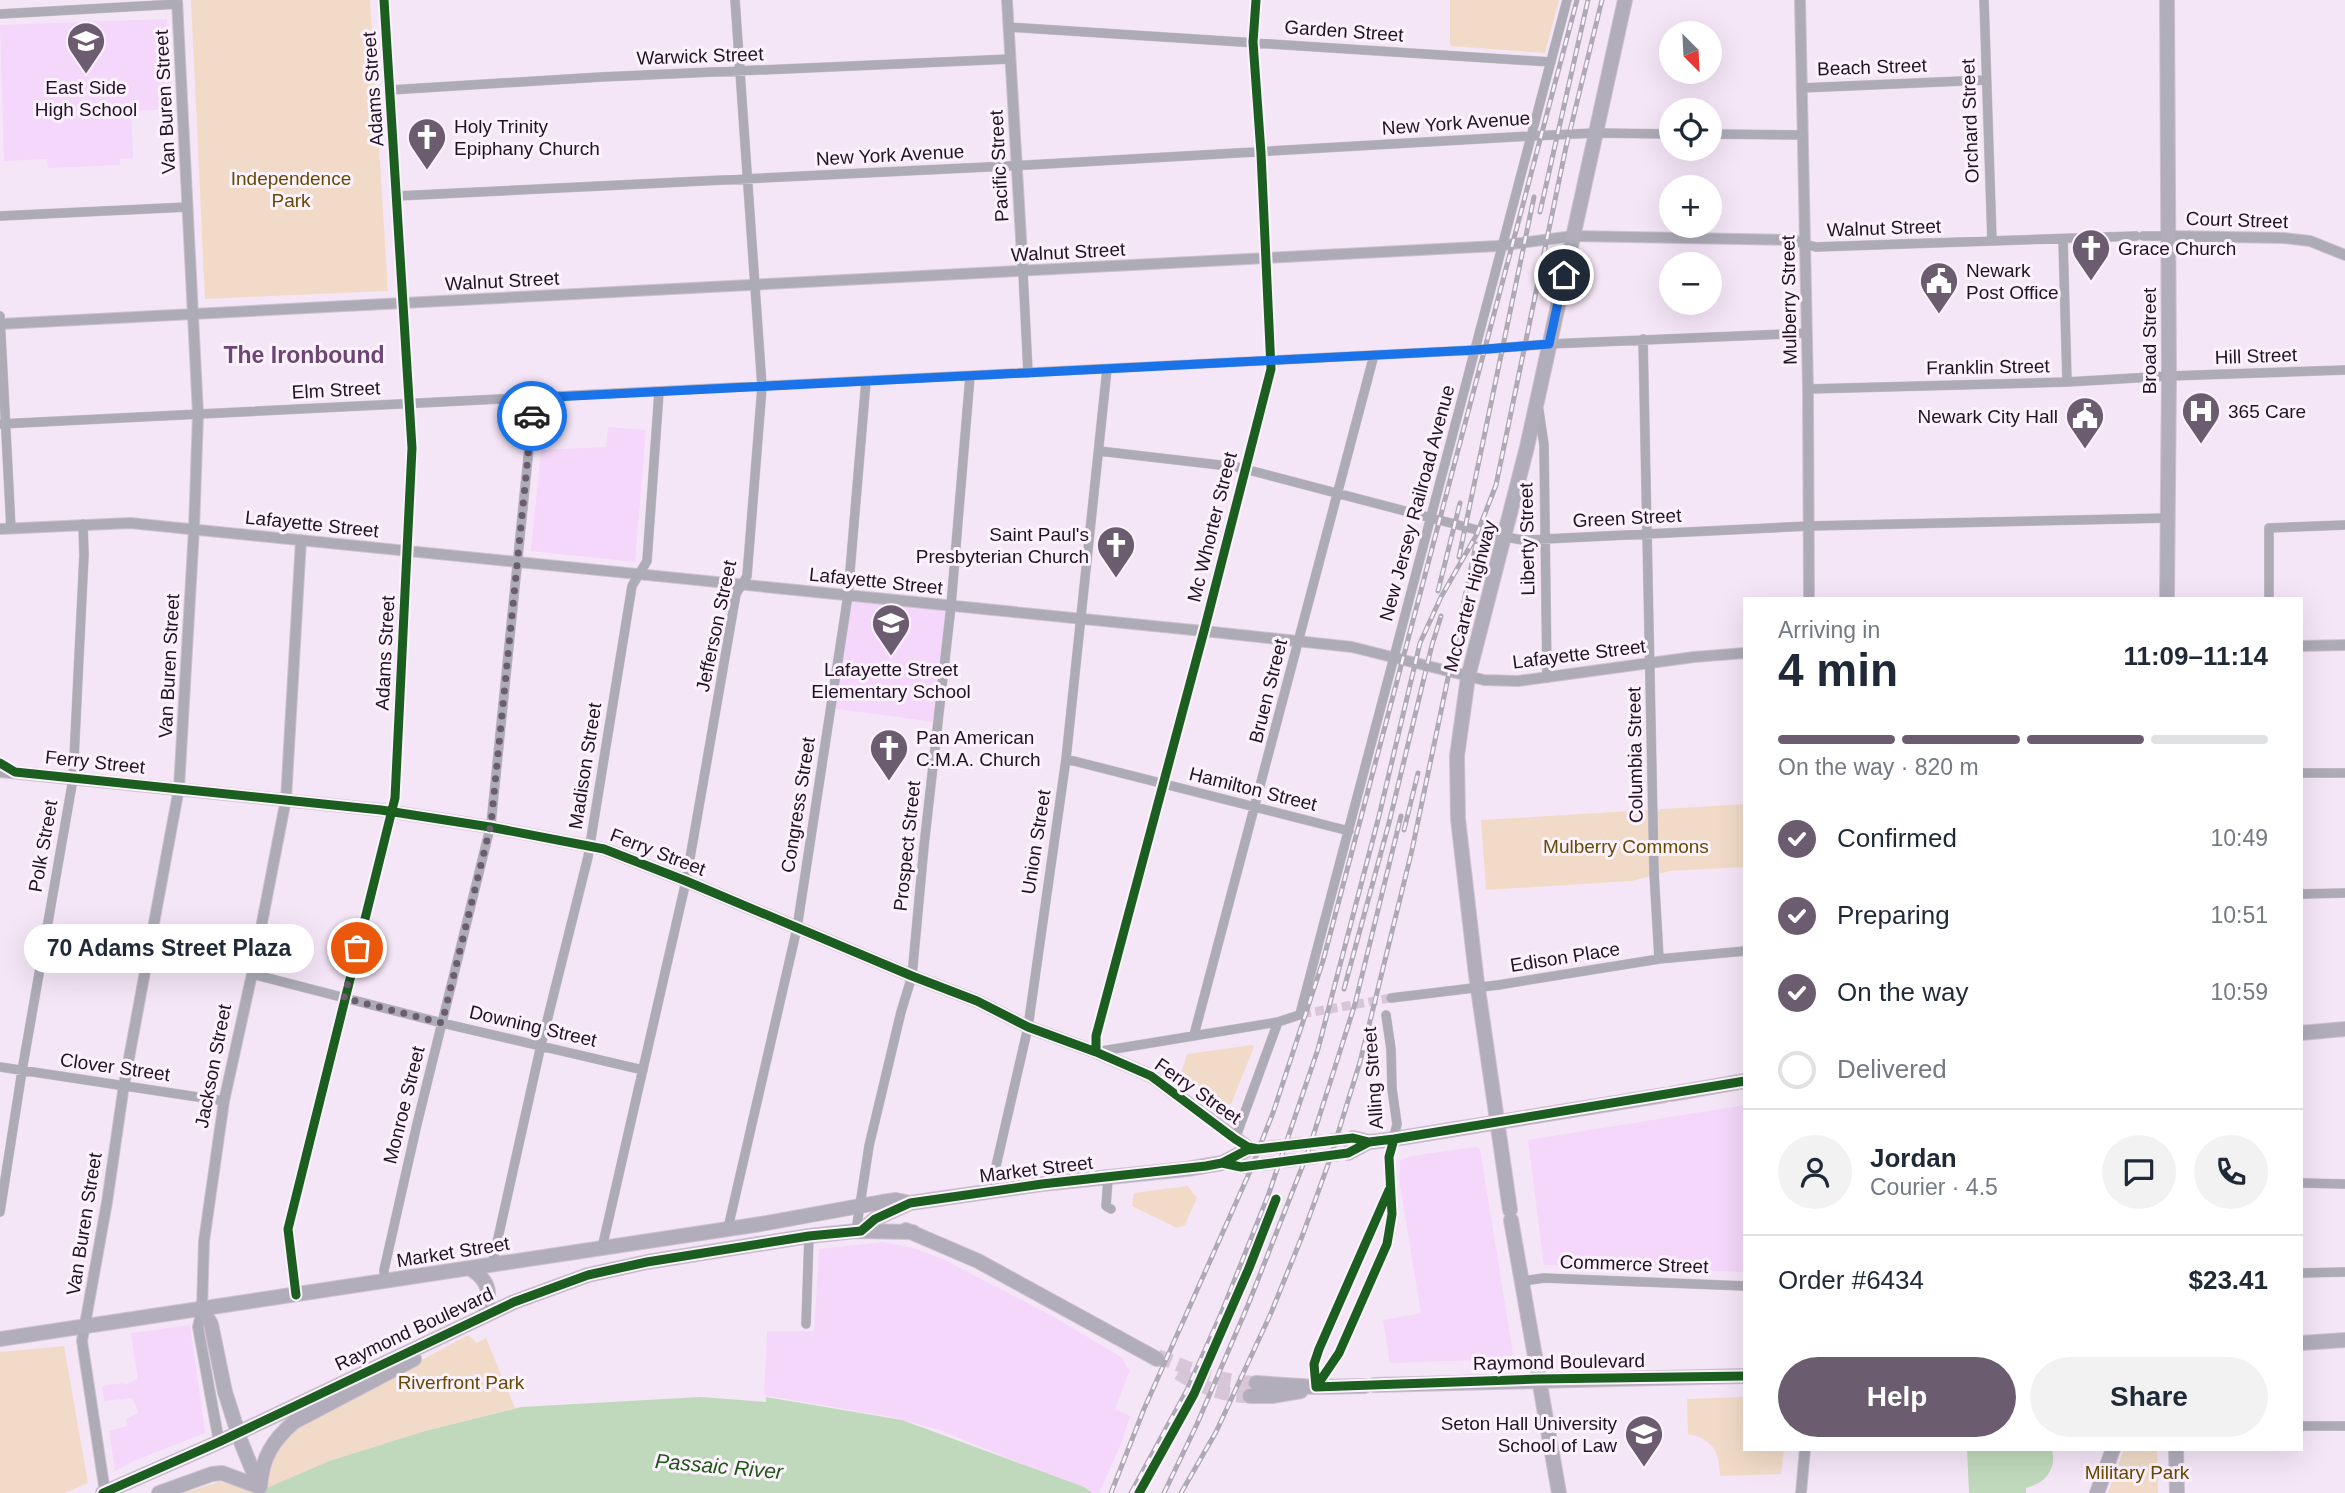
<!DOCTYPE html>
<meta charset="utf-8">
<style>
body{margin:0;font-family:Arial,sans-serif;background:#f2f2f3;color:#1f2937;height:100vh;display:flex;flex-direction:column;font-size:26px;white-space:nowrap}
*{box-sizing:border-box;margin:0}
p{font-size:23px;color:#747a83}
.icon{flex:none;width:38px;height:38px;fill:none;stroke:currentColor;stroke-width:2;stroke-linecap:round;stroke-linejoin:round}
.map{position:relative;flex:1;overflow:hidden}
.side{position:absolute;left:1743px;top:597px;width:560px;height:854px;display:flex;flex-direction:column;background:#fff;border-radius:0px;box-shadow:0 7px 28px #0002}
.side>*{flex:none}
.needle{width:46px;rotate:156deg}
.buttons{position:absolute;left:1659px;top:21px;display:grid;gap:14px}
.buttons a{display:grid;place-items:center;width:63px;height:63px;border-radius:50%;background:#fff;box-shadow:0 7px 28px #0002;font-size:35px}
.pin{position:absolute;display:grid;place-items:center;width:60px;height:60px;color:#fff;margin:-30px;border:4px solid #fff;border-radius:50%;box-shadow:0 2px 7px #0007}
.courier{position:absolute;display:grid;place-items:center;width:70px;height:70px;margin:-35px;border:5px solid #1a73e8;border-radius:50%;background:#fff;color:#222;box-shadow:0 2px 9px #0007}
.bubble{position:absolute;height:49px;border-radius:24px;background:#fff;box-shadow:0 7px 28px #0002;font-size:23px;font-weight:700;line-height:49px;text-align:center}
.headline em{font-style:normal;font-weight:700}
.headline div{display:flex;flex-direction:column-reverse}
.headline{display:flex;align-items:center;justify-content:space-between;height:119px;padding:0 35px}
h1{font-size:46px;font-weight:700;line-height:52px}
.bar{display:grid;grid-template-columns:repeat(4,1fr);gap:10px 7px;align-content:center;height:84px;padding:0 35px}
.bar i{height:9px;border-radius:5px;background:#e0e1e3}
.bar .on{background:#6c5c6f}
.bar p{grid-column:span 4}
.line{display:flex;align-items:center;gap:18px;padding:0 35px;border-top:2px solid #e0e1e3}
.line div{flex:1}
.round{display:grid;place-items:center;flex:none;width:74px;height:74px;border-radius:37px;background:#f2f2f3}
ol{padding:0 35px;list-style:none}
li{display:flex;align-items:center;gap:21px;height:77px}
li p{margin-inline-start:auto}
li .icon{padding:7px;border-radius:50%;background:#6c5c6f;color:#fff;stroke-width:4}
li:last-child{color:#747a83}
li i{width:38px;height:38px;border:4px solid #e0e1e3;border-radius:50%}
.cta{display:flex;gap:14px;margin-top:auto;padding:14px 35px}
.cta a{flex:1;height:80px;border-radius:42px;background:#6c5c6f;color:#fff;font-size:28px;font-weight:700;line-height:80px;text-align:center}
.cta a+a{background:#f2f2f3;color:#1f2937}
.map>svg:first-child{display:block}
.built{fill:#f4d7fa}
.green{fill:#f1dbc8}
.water{fill:#c0d9bc}
.lines{fill:none;stroke-linecap:round;stroke-linejoin:round}
.minor-tunnel{stroke:#d6c6d8;stroke-width:9;stroke-dasharray:9 4.5;stroke-linecap:butt}
.primary-tunnel{stroke:#d6c6d8;stroke-width:14;stroke-dasharray:14 7;stroke-linecap:butt}
.minor-casing{stroke:#cec1d0;stroke-width:10}
.tertiary-casing{stroke:#cec1d0;stroke-width:12}
.secondary-casing{stroke:#cec1d0;stroke-width:14}
.primary-casing{stroke:#cec1d0;stroke-width:16}
.minor{stroke:#acabb6;stroke-width:9}
.tertiary{stroke:#acabb6;stroke-width:10}
.secondary{stroke:#adaab6;stroke-width:12}
.primary{stroke:#b1adbb;stroke-width:14}
.rail-casing{stroke:#aea9b5;stroke-width:5}
.rail{stroke:#fcf2fd;stroke-width:2.5;stroke-dasharray:8;stroke-linecap:butt}
.primary-bridge-casing{stroke:#cec1d0;stroke-width:16;stroke-linecap:butt}
.primary-bridge{stroke:#b1adbb;stroke-width:14}
.cycleway-casing{stroke:#fcf2fd;stroke-width:13}
.cycleway{stroke:#1b5e20;stroke-width:9}
.done{stroke:#6c5c6f;stroke-width:7;stroke-dasharray:0 12.6}
.route{stroke:#1a73e8;stroke-width:9}
.labels{text-anchor:middle;dominant-baseline:central;stroke-width:6;stroke-linejoin:round;paint-order:stroke}
.street-label{font-size:19px;fill:#231226;stroke:#fcf2fd}
.poi-label{font-size:19px;fill:#231226;stroke:#fcf2fd;text-anchor:start}
.park-label{font-size:19px;fill:#684900;stroke:#fcf2fd}
.water-label{font-size:21px;font-style:italic;fill:#1f5616;stroke:#fcf2fd}
.quarter-label{font-size:23px;font-weight:bold;fill:#6e4676;stroke:#fcf2fd}
</style>
<div class="map">
<svg width="2345" height="1493" viewBox="0 0 2345 1493">
<rect width="100%" height="100%" fill="#f5e6f7"/>
<!-- built -->
<path class="built" d="M167,19L172,109L131,111L133,158L120,159V165L48,168L47,159L4,161L0,25Z
M608,427L646,430L635,562L531,551L541,450L606,447Z
M848,595L951,606L934,722L831,708Z
M1745,1105V1272L1544,1265L1528,1140Z
M1476,1147L1480,1149L1513,1354L1507,1359L1390,1363L1383,1320L1421,1313L1400,1185V1161L1410,1156Z
M883,1242L917,1249L945,1260L1052,1316L1123,1358L1126,1366L1130,1370L1115,1409L1130,1416L1121,1444L1099,1493H1092L940,1430L892,1417L764,1395L767,1331H814L819,1249Z
M190,1325L205,1433L136,1460L115,1471L109,1431L127,1426L126,1419L139,1413L132,1398L104,1401L102,1386L123,1383L124,1385L138,1379L131,1333Z"/>
<!-- green -->
<path class="green" d="M191,0H370L388,291L205,299Z
M1450,0H1559L1545,53L1450,46Z
M1745,804V867L1670,871L1632,881L1486,890L1481,820Z
M1252,1045L1254,1047L1231,1104L1223,1105L1181,1073L1187,1054Z
M1188,1186L1197,1198L1185,1225L1177,1228L1132,1206L1134,1193Z
M468,1335L477,1343L486,1338L515,1408L425,1431L329,1461L255,1493H183L219,1482L233,1484L271,1465C278,1445 289,1436 305,1423Z
M64,1346L88,1483L65,1493H0V1352Z
M1745,1397V1449H1784L1781,1474L1720,1476C1719,1451 1713,1439 1688,1434L1687,1399Z
M2124,1449H2157L2158,1493H2108Z"/>
<!-- water -->
<path class="water" d="M700,1397L766,1402V1397L902,1420L1084,1487L1092,1493H255L329,1461L425,1431L521,1407Z
M1967,1449H2052C2057,1470 2045,1483 2026,1488V1493H1969Z"/>
<g class="lines">
<!-- minor-tunnel -->
<path class="minor-tunnel" d="M1302,1014L1391,998"/>
<!-- primary-tunnel -->
<path class="primary-tunnel" d="M1247,1150L1353,1138
M1241,1167L1348,1153
M1158,1356C1191,1370 1220,1382 1256,1383
M1178,1373C1201,1387 1223,1396 1250,1396"/>
<!-- minor casing -->
<g class="minor-casing">
<path id="minor" d="M1256,0L1253,42L1261,153L1271,369L1204,631L1096,1036V1052L1278,1022L1302,1014
M1984,0L1992,241
M0,14L178,4
M1008,27L1551,62
M1801,88L1986,80
M390,90L601,77L1010,59
M1710,134L1803,135
M397,196L1028,165L1532,136L1594,133L1671,134
M0,216L188,207
M2143,236H2167
M2063,239L2067,382
M1805,244L1816,247L2136,236
M1023,272L1028,373
M0,316L11,529
M1643,339L1654,872L1659,959
M1808,389L2067,382L2169,376L2345,370
M1539,411L1544,445L1547,678
M0,424L1475,350L1549,344L1807,333
M1099,451L1237,467L1504,537L1523,540L1809,526L2168,518
M2269,598V528L2345,525
M1066,759L1349,831
M2301,773H2345
M2301,894L2345,893
M252,974L442,1023L643,1070
M1391,998L1498,985L1659,959L1745,951
M1300,1014L1567,0
M1194,1035L1374,355
M0,1067L224,1101
M1235,1139L1278,1022
M1108,1179L1106,1206L1111,1209
M2301,1183L2345,1184
M990,1192L1028,1027L1066,759L1107,369
M0,1212L22,1071L73,779L84,555L83,524
M728,1228L797,928L848,595L866,381
M856,1231L869,1146L901,1012L912,976L924,846L951,606L970,376
M602,1248L686,881L736,594L747,576L762,387L735,0
M492,1265L541,1045L588,857L632,586L647,561L659,392
M2301,1273L2345,1272
M385,1281L384,1270L417,1124L491,824L534,398
M1523,1281L1544,1278L1745,1286
M1356,1315L1387,1244L1391,1228L1389,1157L1397,1124L1392,1089L1391,1049L1386,1015
M806,1324L809,1236
M1316,1387L1339,1353L1353,1321
M2301,1426H2345"/>
</g>
<!-- tertiary casing -->
<g class="tertiary-casing">
<path id="tertiary" d="M1007,0L1023,272
M1800,0L1808,389L1809,598
M2167,236L2283,238L2310,241L2345,255
M0,324L1497,246L1573,236L1795,240L1805,244
M0,529L130,523L1213,632L1352,647L1484,680L1518,681L1694,657L1745,653
M2301,646L2345,645
M296,1295L288,1229L395,798L412,448L384,0
M219,1442L198,1327L202,1309L204,1241L224,1101L252,974L286,799L301,540
M105,1492L82,1341L107,1202L124,1085L179,788L194,529L198,414L177,0
M1801,1493L1805,1449"/>
</g>
<!-- secondary casing -->
<g class="secondary-casing">
<path id="secondary" d="M0,771L381,810L490,827L604,849L686,881L912,976L977,1001L1028,1027L1096,1052L1151,1076L1248,1147"/>
</g>
<!-- primary casing -->
<g class="primary-casing">
<path id="primary" d="M2167,0L2169,376L2167,598
M2301,1033L2345,1029
M1671,1094L1745,1081
M1353,1138L1369,1142L1394,1139L1665,1095
M1348,1153L1369,1142
M1510,1210L1476,975L1458,819L1457,756L1468,677L1527,447L1625,0
M1511,1220L1559,1493
M906,1230L978,1261L1157,1359
M861,1231L875,1219L910,1203L1042,1184L1187,1169L1222,1163L1247,1150
M471,1269C491,1282 491,1295 484,1316
M202,1309L211,1324L225,1392
M0,1339L761,1224L882,1202L896,1200L910,1203
M2301,1343L2345,1340
M1256,1383L1316,1387L1365,1386
M1374,1385L1745,1376
M1250,1396H1272L1301,1391
M241,1442L259,1486
M2176,1449L2177,1493
M260,1487C262,1458 272,1441 294,1422L414,1359
M103,1493L219,1442L514,1302L588,1275L647,1262L809,1236L856,1231L913,1232
M159,1493L212,1474L222,1473L260,1487
M2097,1493L2113,1449"/>
</g>
<!-- minor -->
<use href="#minor" class="minor"/>
<!-- tertiary -->
<use href="#tertiary" class="tertiary"/>
<!-- secondary -->
<use href="#secondary" class="secondary"/>
<!-- primary -->
<use href="#primary" class="primary"/>
<!-- rail casing -->
<g class="rail-casing">
<path id="rail" d="M1540,212L1588,0
M1459,557L1534,197
M1438,591L1460,503
M1404,830L1418,773
M1344,989L1389,823L1432,645L1441,616
M1111,1493L1144,1409L1251,1169L1274,1110L1323,961L1577,0
M1131,1493L1187,1390L1221,1314L1268,1196L1318,1049L1379,816L1420,643L1441,597L1477,534L1496,485L1566,147L1602,0
M1164,1493L1197,1424L1248,1305L1308,1152L1355,1004L1401,816
M1181,1493L1216,1432L1271,1313L1303,1234L1330,1159L1360,1062L1412,850L1476,544"/>
</g>
<!-- rail -->
<use href="#rail" class="rail"/>
<!-- primary-bridge casing -->
<g class="primary-bridge-casing">
<path id="primary-bridge" d="M225,1392L241,1442"/>
</g>
<!-- primary-bridge -->
<use href="#primary-bridge" class="primary-bridge"/>
<!-- cycleway casing -->
<g class="cycleway-casing">
<path id="cycleway" d="M0,763L15,772L381,810L490,827L604,849L686,881L912,976L977,1001L1028,1027L1096,1052L1151,1076L1235,1139L1248,1147L1258,1149
M1096,1052V1036L1204,631L1271,369L1261,153L1253,42L1256,0
M1222,1163L1241,1167L1348,1153L1369,1142
M296,1295L288,1229L395,798L412,448L384,0
M1316,1387L1538,1379L1745,1376
M1316,1387L1339,1353L1387,1244L1392,1214L1389,1157L1394,1139
M1316,1387L1314,1364L1319,1349L1389,1190
M103,1493L219,1442L514,1302L588,1275L647,1262L809,1236L861,1231L875,1219L910,1203L1042,1184L1206,1166L1222,1163L1247,1150L1258,1149L1353,1138L1369,1142L1394,1139L1745,1081
M1139,1493L1194,1394L1249,1268L1276,1199"/>
</g>
<!-- cycleway -->
<use href="#cycleway" class="cycleway"/>
</g>
<g class="lines">
<!-- done -->
<path class="done" d="M357,948L344,998L442,1023L491,824L532,416"/>
<!-- route -->
<path class="route" d="M532,416L534,398L1475,350L1549,344L1564,275"/>
</g>
<!-- icons -->
<defs>
<g id="school-pin" transform="scale(2.0125)"><path d="M0 17L-7.5 6A9.5 9.5 0 1 1 7.5 6Z" fill="#6c5c6f" stroke="#fcf2fd"/><path d="M0-5L7-2L0 1L-7-2ZM-4 1L0 2.5L4 1V4Q0 6-4 4Z" fill="#fff"/></g>
<g id="church-pin" transform="scale(2.0125)"><path d="M0 17L-7.5 6A9.5 9.5 0 1 1 7.5 6Z" fill="#6c5c6f" stroke="#fcf2fd"/><path d="M-1.2-6h2.4v3.5h3.3v2.4h-3.3V6h-2.4V-.1h-3.3v-2.4h3.3Z" fill="#fff"/></g>
<g id="civic-pin" transform="scale(2.0125)"><path d="M0 17L-7.5 6A9.5 9.5 0 1 1 7.5 6Z" fill="#6c5c6f" stroke="#fcf2fd"/><path d="M-.6-6.5H3V-4.5H.6V-3L4-1V1h2V6H-6V1h2V-1L-.6-3ZM-1.2 2.5V6h2.4V2.5Z" fill="#fff"/></g>
<g id="hospital-pin" transform="scale(2.0125)"><path d="M0 17L-7.5 6A9.5 9.5 0 1 1 7.5 6Z" fill="#6c5c6f" stroke="#fcf2fd"/><path d="M-5-5h3v3.5h4V-5h3V5h-3V1.5h-4V5h-3Z" fill="#fff"/></g>
<g id="university-pin" transform="scale(2.0125)"><path d="M0 17L-7.5 6A9.5 9.5 0 1 1 7.5 6Z" fill="#6c5c6f" stroke="#fcf2fd"/><path d="M0-5L7-2L0 1L-7-2ZM-4 1L0 2.5L4 1V4Q0 6-4 4Z" fill="#fff"/></g>
</defs>
<g fill-rule="evenodd">
<use href="#school-pin" x="86" y="41"/>
<use href="#church-pin" x="427" y="137"/>
<use href="#church-pin" x="2091" y="248"/>
<use href="#civic-pin" x="1939" y="281"/>
<use href="#hospital-pin" x="2201" y="411"/>
<use href="#civic-pin" x="2085" y="416"/>
<use href="#church-pin" x="1116" y="545"/>
<use href="#school-pin" x="891" y="623"/>
<use href="#church-pin" x="889" y="748"/>
<use href="#university-pin" x="1644" y="1434"/>
</g>
<g class="labels">
<!-- street labels -->
<g class="street-label">
<text transform="translate(1344 31) rotate(4)">Garden Street</text>
<text transform="translate(700 56) rotate(-2)">Warwick Street</text>
<text transform="translate(1872 67) rotate(-2)">Beach Street</text>
<text transform="translate(373 89) rotate(-94)">Adams Street</text>
<text transform="translate(165 102) rotate(-93)">Van Buren Street</text>
<text transform="translate(1970 121) rotate(-92)">Orchard Street</text>
<text transform="translate(1456 123) rotate(-4)">New York Avenue</text>
<text transform="translate(890 155) rotate(-3)">New York Avenue</text>
<text transform="translate(999 166) rotate(-93)">Pacific Street</text>
<text transform="translate(2237 220) rotate(2)">Court Street</text>
<text transform="translate(1884 228) rotate(-2)">Walnut Street</text>
<text transform="translate(1068 252) rotate(-3)">Walnut Street</text>
<text transform="translate(502 281) rotate(-3)">Walnut Street</text>
<text transform="translate(1789 300) rotate(-91)">Mulberry Street</text>
<text transform="translate(2149 341) rotate(-90)">Broad Street</text>
<text transform="translate(2256 356) rotate(-2)">Hill Street</text>
<text transform="translate(1988 367) rotate(-1)">Franklin Street</text>
<text transform="translate(336 390) rotate(-3)">Elm Street</text>
<text transform="translate(1417 503) rotate(-75)">New Jersey Railroad Avenue</text>
<text transform="translate(1627 518) rotate(-3)">Green Street</text>
<text transform="translate(312 524) rotate(6)">Lafayette Street</text>
<text transform="translate(1212 527) rotate(-76)">Mc Whorter Street</text>
<text transform="translate(1527 539) rotate(-91)">Liberty Street</text>
<text transform="translate(876 581) rotate(6)">Lafayette Street</text>
<text transform="translate(1470 596) rotate(-75)">McCarter Highway</text>
<text transform="translate(716 626) rotate(-78)">Jefferson Street</text>
<text transform="translate(385 653) rotate(-87)">Adams Street</text>
<text transform="translate(1579 654) rotate(-7)">Lafayette Street</text>
<text transform="translate(169 666) rotate(-87)">Van Buren Street</text>
<text transform="translate(1268 691) rotate(-76)">Bruen Street</text>
<text transform="translate(1635 755) rotate(-91)">Columbia Street</text>
<text transform="translate(95 762) rotate(6)">Ferry Street</text>
<text transform="translate(585 766) rotate(-81)">Madison Street</text>
<text transform="translate(1253 789) rotate(14)">Hamilton Street</text>
<text transform="translate(798 805) rotate(-81)">Congress Street</text>
<text transform="translate(1036 842) rotate(-81)">Union Street</text>
<text transform="translate(43 846) rotate(-80)">Polk Street</text>
<text transform="translate(907 846) rotate(-84)">Prospect Street</text>
<text transform="translate(658 852) rotate(21)">Ferry Street</text>
<text transform="translate(1565 957) rotate(-9)">Edison Place</text>
<text transform="translate(533 1026) rotate(13)">Downing Street</text>
<text transform="translate(213 1066) rotate(-79)">Jackson Street</text>
<text transform="translate(115 1067) rotate(8)">Clover Street</text>
<text transform="translate(1373 1078) rotate(-94)">Alling Street</text>
<text transform="translate(1198 1091) rotate(35)">Ferry Street</text>
<text transform="translate(404 1105) rotate(-76)">Monroe Street</text>
<text transform="translate(1036 1169) rotate(-7)">Market Street</text>
<text transform="translate(84 1224) rotate(-81)">Van Buren Street</text>
<text transform="translate(453 1252) rotate(-9)">Market Street</text>
<text transform="translate(1634 1264) rotate(2)">Commerce Street</text>
<text transform="translate(414 1329) rotate(-25)">Raymond Boulevard</text>
<text transform="translate(1559 1362) rotate(-1)">Raymond Boulevard</text>
</g>
<!-- poi labels -->
<g class="poi-label">
<text x="86" y="87" text-anchor="middle">East Side<tspan x="86" dy="22">High School</tspan></text>
<text x="454" y="126">Holy Trinity<tspan x="454" dy="22">Epiphany Church</tspan></text>
<text x="2118" y="248">Grace Church</text>
<text x="1966" y="270">Newark<tspan x="1966" dy="22">Post Office</tspan></text>
<text x="2228" y="411">365 Care</text>
<text x="2058" y="416" text-anchor="end">Newark City Hall</text>
<text x="1089" y="534" text-anchor="end">Saint Paul's<tspan x="1089" dy="22">Presbyterian Church</tspan></text>
<text x="891" y="669" text-anchor="middle">Lafayette Street<tspan x="891" dy="22">Elementary School</tspan></text>
<text x="916" y="737">Pan American<tspan x="916" dy="22">C.M.A. Church</tspan></text>
<text x="1617" y="1423" text-anchor="end">Seton Hall University<tspan x="1617" dy="22">School of Law</tspan></text>
</g>
<!-- park labels -->
<g class="park-label">
<text x="291" y="178">Independence<tspan x="291" dy="22">Park</tspan></text>
<text x="1626" y="846">Mulberry Commons</text>
<text x="461" y="1382">Riverfront Park</text>
<text x="2137" y="1472">Military Park</text>
</g>
<!-- water labels -->
<g class="water-label">
<text transform="translate(719 1466) rotate(5)">Passaic River</text>
</g>
<!-- quarter labels -->
<g class="quarter-label">
<text x="304" y="355">The Ironbound</text>
</g>
</g>
</svg>
<div class="buttons">
<a><svg class="needle" viewBox="-14 -14 28 28"><path d="M0-13l5 13h-10z" fill="#e53935"/><path d="M0 13l5-13h-10z" fill="#747a83"/></svg></a>
<a><svg class="icon" aria-label="locate" viewBox="0 0 24 24"><circle cx="12" cy="12" r="6"/><path d="M12 2v4M12 18v4M2 12h4M18 12h4"/></svg></a>
<a>+</a>
<a>−</a>
</div>
<div class="pin" style="left:357px;top:948px;background:#ea580c"><svg class="icon" aria-label="bag" viewBox="0 0 24 24"><path d="M5 8h14l-1 12H6zM9 8a3 3 0 0 1 6 0"/></svg></div>
<div class="pin" style="left:1564px;top:275px;background:#1f2937"><svg class="icon" aria-label="home" viewBox="0 0 24 24"><path d="M3 11l9-7 9 7M6 9v11h12V9"/></svg></div>
<div class="courier" style="left:532px;top:416px"><svg class="icon" aria-label="car" viewBox="0 0 24 24"><path d="M5 17H2v-5l4-1 3-4h7l3 4 3 1v5h-3M9 17h6M6 11h13"/><circle cx="7" cy="17" r="2"/><circle cx="17" cy="17" r="2"/></svg></div>
<div class="bubble" style="left:24px;top:924px;width:290px">70 Adams Street Plaza</div>
<section class="side">
<div class="headline"><div><h1>4 min</h1><p>Arriving in</p></div><em>11:09–11:14</em></div>
<div class="bar"><i class="on"></i><i class="on"></i><i class="on"></i><i></i><p>On the way · 820 m</p></div>
<ol>
<li><svg class="icon" aria-label="check" viewBox="0 0 24 24"><path d="M5 12l5 5 9-10"/></svg>Confirmed<p>10:49</p></li>
<li><svg class="icon" aria-label="check" viewBox="0 0 24 24"><path d="M5 12l5 5 9-10"/></svg>Preparing<p>10:51</p></li>
<li><svg class="icon" aria-label="check" viewBox="0 0 24 24"><path d="M5 12l5 5 9-10"/></svg>On the way<p>10:59</p></li>
<li><i></i>Delivered</li>
</ol>
<div class="line" style="height:126px"><a class="round"><svg class="icon" aria-label="person" viewBox="0 0 24 24"><circle cx="12" cy="8" r="4"/><path d="M4 21q1-7 8-7t8 7"/></svg></a><div><b>Jordan</b><p>Courier · 4.5</p></div><a class="round"><svg class="icon" aria-label="chat" viewBox="0 0 24 24"><path d="M4 5h16v11H9l-5 4z"/></svg></a><a class="round"><svg class="icon" aria-label="phone" viewBox="0 0 24 24"><path d="M5 4h4l2 5-3 2q2 4 5 5l2-3 5 2v4C11 20 4 13 5 4z"/></svg></a></div>
<div class="line" style="height:91px"><div>Order #6434</div><b>$23.41</b></div>
<div class="cta"><a>Help</a><a>Share</a></div>
</section>
</div>
